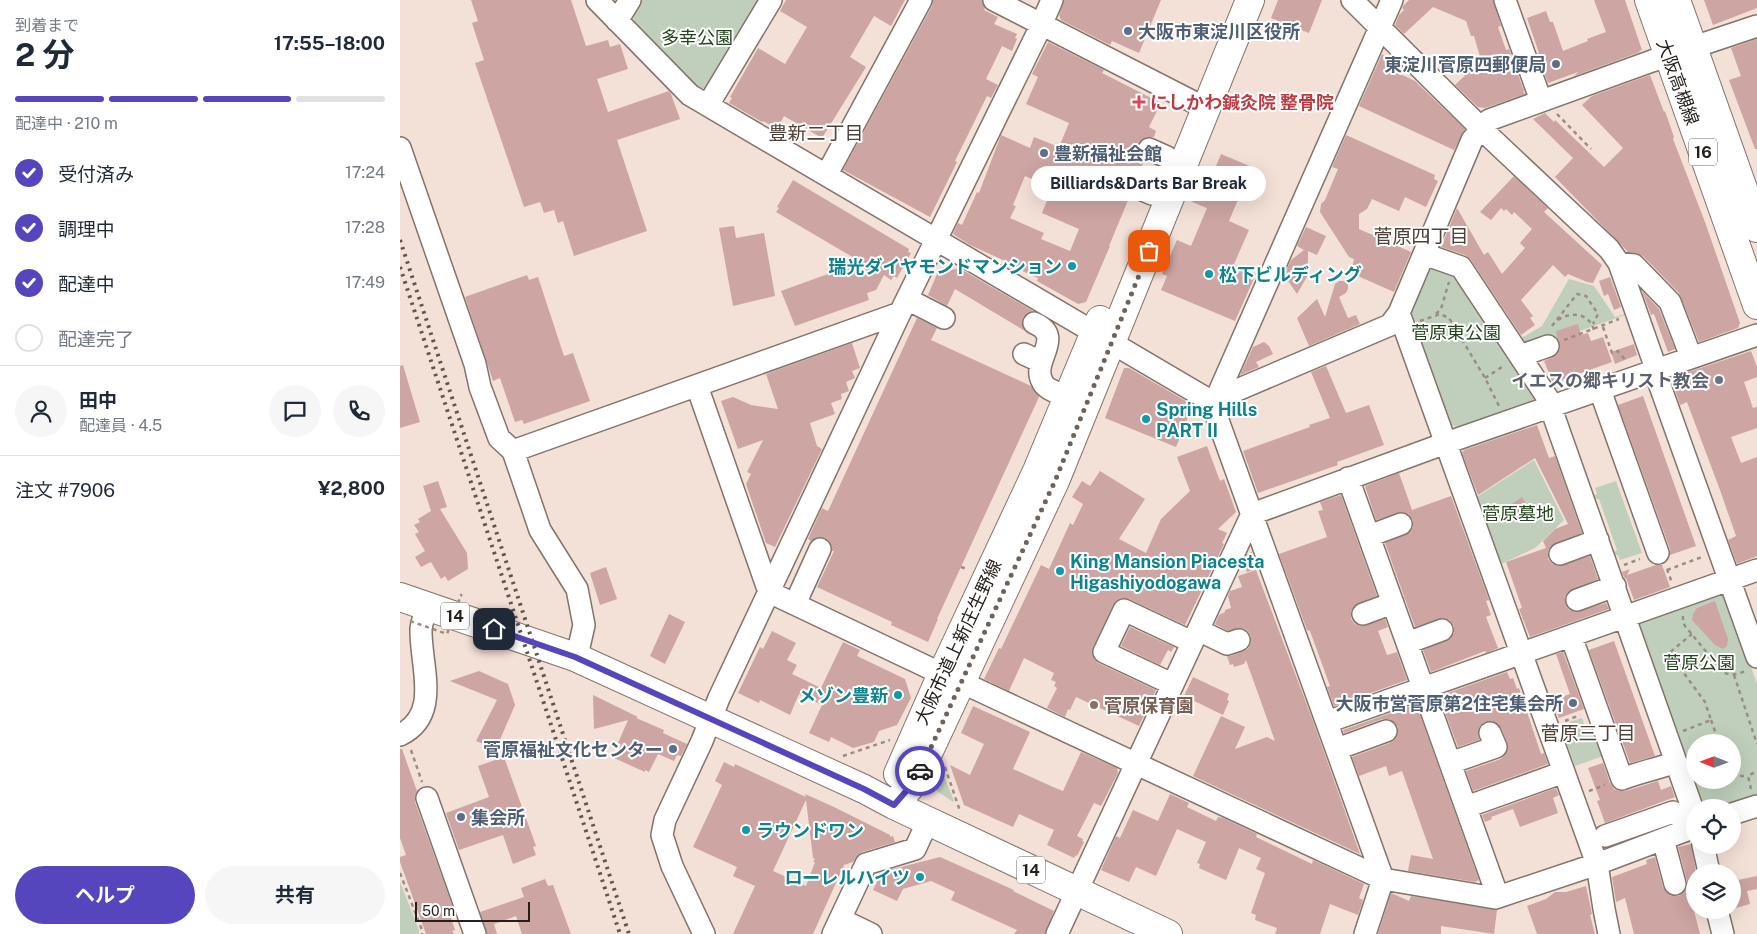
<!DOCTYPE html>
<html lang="ja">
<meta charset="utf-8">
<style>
body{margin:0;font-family:"Public Sans","Noto Sans JP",sans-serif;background:#f6f6f7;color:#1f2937;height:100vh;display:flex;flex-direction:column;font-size:19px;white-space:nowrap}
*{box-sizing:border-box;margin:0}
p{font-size:16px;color:#747a83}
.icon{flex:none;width:28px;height:28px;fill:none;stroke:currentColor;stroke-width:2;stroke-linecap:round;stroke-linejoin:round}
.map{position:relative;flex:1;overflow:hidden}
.sheet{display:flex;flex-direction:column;background:#fff;width:400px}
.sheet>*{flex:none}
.needle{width:32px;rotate:271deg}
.tools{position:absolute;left:1286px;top:734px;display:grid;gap:10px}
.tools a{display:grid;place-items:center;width:55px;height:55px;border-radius:50%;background:#fff;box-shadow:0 5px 20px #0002;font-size:25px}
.scale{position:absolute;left:15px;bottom:12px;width:115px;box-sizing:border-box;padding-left:5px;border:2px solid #251f1b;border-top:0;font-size:14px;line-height:18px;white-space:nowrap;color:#251f1b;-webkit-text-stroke:4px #fff;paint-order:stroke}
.pin{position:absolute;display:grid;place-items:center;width:42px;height:42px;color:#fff;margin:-21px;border-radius:10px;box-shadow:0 2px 8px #0006}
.courier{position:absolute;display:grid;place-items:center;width:50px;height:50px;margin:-25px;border:4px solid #5646bd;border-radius:50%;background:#fff;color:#222;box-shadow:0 1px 6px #0007}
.bubble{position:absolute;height:35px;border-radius:18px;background:#fff;box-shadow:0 5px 20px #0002;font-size:16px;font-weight:700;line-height:35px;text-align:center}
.overview em{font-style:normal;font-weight:700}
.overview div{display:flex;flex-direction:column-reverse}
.overview{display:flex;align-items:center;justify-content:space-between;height:85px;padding:0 15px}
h1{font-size:32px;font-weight:700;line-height:38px}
.bar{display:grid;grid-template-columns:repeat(4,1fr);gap:8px 5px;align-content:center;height:60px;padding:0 15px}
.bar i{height:6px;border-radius:4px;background:#e0e1e3}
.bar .active{background:#5646bd}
.bar p{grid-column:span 4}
.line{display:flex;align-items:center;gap:12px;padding:0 15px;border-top:1px solid #e0e1e3}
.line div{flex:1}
.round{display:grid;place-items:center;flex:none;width:52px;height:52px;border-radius:26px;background:#f6f6f7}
ol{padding:0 15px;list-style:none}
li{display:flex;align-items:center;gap:15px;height:55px}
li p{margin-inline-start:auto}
li .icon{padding:5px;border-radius:50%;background:#5646bd;color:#fff;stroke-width:4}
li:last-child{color:#747a83}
li i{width:28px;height:28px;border:2px solid #e0e1e3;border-radius:50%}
.button{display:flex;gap:10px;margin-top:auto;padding:10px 15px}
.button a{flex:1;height:58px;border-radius:30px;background:#5646bd;color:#fff;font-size:20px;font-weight:700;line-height:58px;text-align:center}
.button a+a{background:#f6f6f7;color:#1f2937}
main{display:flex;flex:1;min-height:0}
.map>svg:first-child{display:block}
.green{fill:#bfcfbb;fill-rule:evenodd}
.building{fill:#cda5a2;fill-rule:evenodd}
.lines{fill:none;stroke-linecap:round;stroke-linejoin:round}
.minor-casing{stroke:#84736a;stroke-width:24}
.major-casing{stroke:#84736a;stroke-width:30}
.path{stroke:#9b8d86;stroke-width:2.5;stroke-dasharray:4 4;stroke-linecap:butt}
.minor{stroke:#fff;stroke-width:21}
.major{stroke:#fff;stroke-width:28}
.rail{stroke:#605650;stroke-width:4;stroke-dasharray:2.5 5;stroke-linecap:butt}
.path-bridge{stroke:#9b8d86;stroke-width:2.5;stroke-dasharray:4 4;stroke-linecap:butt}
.done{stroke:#6d635c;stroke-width:5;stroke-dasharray:0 9}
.route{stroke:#5646bd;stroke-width:6}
.service-dot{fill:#5c6f8a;stroke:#fff;stroke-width:2}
.health-dot{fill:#e0444e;stroke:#fff;stroke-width:2}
.culture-dot{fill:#0f9aa8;stroke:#fff;stroke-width:2}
.worship-dot{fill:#6b7280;stroke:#fff;stroke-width:2}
.education-dot{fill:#8d6e63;stroke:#fff;stroke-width:2}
.labels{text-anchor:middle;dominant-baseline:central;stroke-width:4;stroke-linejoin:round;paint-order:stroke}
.shield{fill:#fff;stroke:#66625f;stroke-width:1}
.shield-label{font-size:16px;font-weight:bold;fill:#251f1b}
.service-label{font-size:18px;font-weight:bold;fill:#4e5e75;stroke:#fff;text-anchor:start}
.park-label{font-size:18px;fill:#23451c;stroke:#fff}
.street-label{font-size:18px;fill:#251f1b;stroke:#fff}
.health-label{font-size:18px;font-weight:bold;fill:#be3a42;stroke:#fff;text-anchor:start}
.culture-label{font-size:18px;font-weight:bold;fill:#0d838f;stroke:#fff;text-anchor:start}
.worship-label{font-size:18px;font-weight:bold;fill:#5b616d;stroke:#fff;text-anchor:end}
.education-label{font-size:18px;font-weight:bold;fill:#785e54;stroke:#fff;text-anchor:start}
.neighbourhood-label{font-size:19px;fill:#4f4038;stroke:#fff}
</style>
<main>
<section class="sheet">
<div class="overview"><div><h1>2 分</h1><p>到着まで</p></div><em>17:55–18:00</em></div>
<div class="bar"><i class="active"></i><i class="active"></i><i class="active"></i><i></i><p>配達中 · 210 m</p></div>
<ol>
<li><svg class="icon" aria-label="check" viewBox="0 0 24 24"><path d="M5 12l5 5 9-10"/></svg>受付済み<p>17:24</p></li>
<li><svg class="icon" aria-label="check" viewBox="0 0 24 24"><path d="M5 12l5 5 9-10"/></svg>調理中<p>17:28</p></li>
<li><svg class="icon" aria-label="check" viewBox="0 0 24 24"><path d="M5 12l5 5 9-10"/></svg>配達中<p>17:49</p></li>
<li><i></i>配達完了</li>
</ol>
<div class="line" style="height:90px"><a class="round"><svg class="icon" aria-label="person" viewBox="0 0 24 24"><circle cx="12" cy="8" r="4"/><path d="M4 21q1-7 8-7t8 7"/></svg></a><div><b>田中</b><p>配達員 · 4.5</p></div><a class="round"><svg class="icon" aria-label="chat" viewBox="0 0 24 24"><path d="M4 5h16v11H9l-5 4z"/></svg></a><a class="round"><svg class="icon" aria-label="phone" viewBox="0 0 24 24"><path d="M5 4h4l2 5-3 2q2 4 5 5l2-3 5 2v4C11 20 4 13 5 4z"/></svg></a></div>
<div class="line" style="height:65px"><div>注文 #7906</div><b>¥2,800</b></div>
<div class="button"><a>ヘルプ</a><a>共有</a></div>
</section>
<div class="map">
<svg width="1357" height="934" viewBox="0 0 1357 934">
<rect width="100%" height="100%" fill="#f3e0d6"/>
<!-- green -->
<path class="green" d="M241,0H361L309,88H298L234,22L233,13Z
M1029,265L1058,271L1142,400L1061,428L1051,425L1012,316V306Z
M1169,279L1194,286L1215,317L1225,314V315L1123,351L1116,341L1142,326Z
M1134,460L1164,520L1135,548L1099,565L1075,498Z
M1216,481L1242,553L1220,560L1218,555H1216L1214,552L1217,550L1199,499H1196L1194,495L1197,494L1195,488Z
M1315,592L1327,597L1357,684V796L1323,807H1301L1236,628L1242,617ZM1295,742H1332V780H1295Z
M1182,718L1185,726L1194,723L1206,755L1175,766L1163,733L1171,730L1169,722Z
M541,768L554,801L553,802L537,791L536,778Z
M0,882L19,930V934H0Z"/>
<!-- building -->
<path class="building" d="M71,0H171L186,46L208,40L210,47L220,44L228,69L197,79L208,112L269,91L271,94L280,119L217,140L247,231L174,256L163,221L158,223L154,210L144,213L140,202L124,207L75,63L84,60L72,23L78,21Z
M386,0H505L491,26L474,16L450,57L466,67L422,138L384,116L377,129L363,121L362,122L329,103L332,98L330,97L358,48L385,64L407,27L380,11Z
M533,0H582L585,8L584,10L598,17L594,24L617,34L615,38L617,39L612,51L602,46L586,79L598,85L591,98L587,96L555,161L557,162L530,217L443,170L532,6Z
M664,0H761L739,53L712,41L710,45L661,20L659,15Z
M878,0H922L909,33L871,18Z
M1009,0H1093L1101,26L1098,27L1106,50L1109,49L1124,91H1123L1125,94L1085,108L1078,107L1055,85L1081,60L1074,36H1071L1066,21L1033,7L1004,34L995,25L999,15L1004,10L1002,8L1004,5Z
M1194,0H1225L1242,50L1239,51L1240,52L1174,76L1178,72L1148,83L1137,54L1139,53L1127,18L1146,11L1150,22H1153L1163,51L1188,41L1187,39L1206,32Z
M1304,0H1357V8L1313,25Z
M1357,39V149H1355L1329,80L1341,76L1331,48Z
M648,42L704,70L702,73L761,103L749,127L756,131L754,137H748L742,139L737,144V151L739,156L744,161L738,175L731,174L725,176L721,182V187L723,193L729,198L709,246H710L686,302L678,304L637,281L638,278L613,267L614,265L570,245L553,234L558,223L562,225L577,192L579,193L601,135L630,148L634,137L659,147L669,123L626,104L638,77L632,74ZM625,176L652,188L642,213L679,229L670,251L641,239L644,233L610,218L616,206L613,205Z
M982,54L995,60L1002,68L1000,74L1015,81L1065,129L1054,150L959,106Z
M1250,75L1264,112L1265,111L1274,137L1273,139L1305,222L1340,323L1338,328L1299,342L1279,293L1243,256L1236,253L1228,252L1155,177L1173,158L1133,119L1145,113L1154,122L1155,120L1204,167L1223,148L1182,105L1192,96Z
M946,135L1035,175L1034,179L1038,181L1026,207L1005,197L999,211L972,199L967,209L959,214V229L1011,252L994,292L951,273L954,259L949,257L920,212L921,204L925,200L938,169L932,167Z
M821,154L852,167L829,221L849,230L834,264L856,274L835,321L761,290L767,276L762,274L777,240L791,246L807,208L792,202L799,185L807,188Z
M1114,176L1148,208L1144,212L1202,265L1193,283L1187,282L1168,274L1165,277L1153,265L1121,300L1133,316L1130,318L1135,325L1121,335L1071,260L1065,255L1041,247L1057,208L1084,255L1088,252L1102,274L1125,248L1120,243L1132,229L1114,212L1112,215L1106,209L1104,211L1101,208L1091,220L1080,212Z
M393,180L509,249L508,252L511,253L497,278L494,276L491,280L484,275L476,290L467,293L469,300L395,326L381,291L461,262L376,212L379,208L377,207Z
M334,226L336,238L364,233L375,296L333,306L319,228Z
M906,227L926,236L917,255L908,251V275L897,294L884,275L891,260L904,250L897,246Z
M559,268L633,311L628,312L623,317L622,323L625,331L555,289L547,306L528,295L537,274Z
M127,275L129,280L138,277L164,356L173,353L190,401L124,424L122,420L115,422L100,378L93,381L65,297Z
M1210,277L1221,307L1214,310L1208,294L1204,296L1199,281Z
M939,281H948V289L946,293L939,297L948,318L956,315L960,324L909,346L897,318L917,299L925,317L935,284Z
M1242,291L1259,309L1275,349L1268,352L1254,314L1251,315Z
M517,318L537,328L531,340L631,386L639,397L537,619H538L528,642L491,625L492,622L417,587L434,551H432L430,542L426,538L418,537L411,541L408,539L422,508L428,511Z
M1178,324L1181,335L1188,333L1191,341L1203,337L1212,362L1153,383L1144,361L1157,354L1160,349L1156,331Z
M864,342L869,346L873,354L856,362L859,367L840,375L853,347Z
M452,343L460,368L452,371L455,378L446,382L449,391L441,394L442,399L431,403L435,414L410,423L417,446L422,449L375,547L366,543L346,484L351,474L347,472L363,440L338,449L321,401L333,397L351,405L378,409L366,374Z
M1234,344L1237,355L1215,364L1211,352Z
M1351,351L1357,367V377L1344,382L1353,408L1357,407V428L1331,437L1341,463L1357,457V556L1337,564L1328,540L1336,536L1320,490L1287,402L1280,405L1271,378Z
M3,365L20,422L0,428V366Z
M926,366L946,413L969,405L984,445L937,462L938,465L858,493L843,451L910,427L909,425L930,418L911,372Z
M724,368H729L796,407L793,416L791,418L788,417L776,447L705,418Z
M1243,396L1296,546L1270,555V549L1218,405Z
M1137,425L1149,458L1155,456L1182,533L1151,546L1148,551V559L1152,564L1158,566L1190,556L1198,579L1168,592L1165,597L1166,605L1169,610L1175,612L1206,603L1209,609L1130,637L1119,609L1122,608L1106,562L1146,548L1143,541L1155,529L1168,524L1135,458L1078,495L1062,453L1064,450Z
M807,446L820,481L824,479L836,512L818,529L827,533L822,543L824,544L785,625L729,599L722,598L717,600L713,605L693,647L692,653L694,659L698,663L756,690L739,726L676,697L670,710L668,709L665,717L647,708L657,688L654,686L656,682L651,680L654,673L624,658L609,691L584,679L599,648L601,649L641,565L649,569L670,523L673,525L683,504L672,497L682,481L690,486L700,471L745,499L719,539L746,553L761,519L790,491L777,457Z
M999,473L1012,510L1051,496L1089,600L1086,601L1091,615L1086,617L1098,648L1086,653L1085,651L1031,672L1023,650L1051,638L1054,633V626L1050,620L1044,618L1015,627L985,543L1010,532L1013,527V520L1009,515L1003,512L976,520L965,486Z
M38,481L47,507L40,509L67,553L68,569L48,581L45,576L41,579L31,562L21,567L15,557L25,551L15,534L19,532L14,525L20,522L18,519L31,511L23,486Z
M941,495L977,596L954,606L951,611V619L955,624L961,626L985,619L988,627L978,631L987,655L997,652L1007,680L934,706L927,687L930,686L910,631L907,630L879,554L927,537L918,511L923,510L920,502Z
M1122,497L1129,509L1116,516L1110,505Z
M852,552L858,568L847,572L843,562L847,554Z
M1256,565H1262L1270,587L1234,600L1226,578L1225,579L1222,572L1230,569L1227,575Z
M206,567L217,599L200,605L190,573Z
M856,570L913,721L960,854L793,776L821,716L845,727L835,749L867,737L875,741L846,660L844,664L834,667L833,664L830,665L827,656H831L848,649L851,643V636L848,631L842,628L828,631L815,624L819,615L825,612V610L831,608L828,596L830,591L842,587L838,576Z
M1315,601L1328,639L1327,646L1323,649L1315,645L1292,620L1293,614L1297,608Z
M269,614L285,622L265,664L250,656Z
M730,627L774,647L771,652L768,650L760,665L721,646Z
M372,631L396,643L387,660L397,665L392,674L421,688L443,642L460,650L457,656L505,679L511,698L497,725L479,731L474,742L453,748L431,737L429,742L409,733L422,705L399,694L390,715L360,700L359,703L338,693L360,647L363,649Z
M1214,641L1255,756L1230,763L1189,650Z
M1163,652L1184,709L1159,718L1153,700L1170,694L1156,654Z
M79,671L108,684L115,705L96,749L76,741L97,700L50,681Z
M1107,672L1110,679L1113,678L1117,689L1119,688L1141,754L1144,753L1148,764L1073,791L1066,771L1101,759L1105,755L1108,749L1107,742L1101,728L1097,723L1091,721L1085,722L1080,726L1078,732L1079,740L1058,747L1039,696Z
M793,677L829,694L827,700L829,701L823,715L784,696Z
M193,695L238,717L236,718L264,730L263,733L287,744L281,756L277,755L274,761L258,754L249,772L245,770V772L214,758L221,744L218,743L228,720L194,729Z
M1016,704L1079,880L1075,882L1008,871L1011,855L1033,859L1002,771L989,776L986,766L959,776L952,757L990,743L995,739L998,733V727L994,722L989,719H982L944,733L943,730Z
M573,706L630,732L613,769L653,787L663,791L681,752L717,768L718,773L701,806L694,803L677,836L683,839L682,841L684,842L677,856L676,855L674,858L647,845L654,830L619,814L613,827L564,805L550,765L570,775L584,744L561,733Z
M0,749H2L17,791L15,796V802L56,916L51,918L55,930L52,931L54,934H26L0,862V857L6,855L0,838Z
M104,757L136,846L133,847L136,855L113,864L103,835L59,850L46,813L89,797L78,766Z
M324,762L334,767L335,764L406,797L405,794L434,807L490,835V837L493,836L495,842L462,852L458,855L453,862L444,865L413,934H333L355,886L333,876L337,867L293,847L322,785L315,781ZM406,800L413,858L415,859L413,862H415L406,886L373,871Z
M1203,763L1210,783L1214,789L1219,791H1226L1258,781L1261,790L1271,786L1275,797L1205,823L1197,801L1200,800L1188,768Z
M1156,788L1159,795L1153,798L1158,813L1120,827L1113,809L1091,817L1092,819L1085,822L1082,815Z
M770,794L789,803L787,807L816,821L818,817L823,818L857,834L856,837L912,864L913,860L964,884L959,898L963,900L958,915L930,904L920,934H875L877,928L855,920L856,915L851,913L865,873L856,869L861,858L839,848L826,880L799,868L800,864L797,863L806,842L777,829L756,876L736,867L729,882L701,870L716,836L720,838L733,810L758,821Z
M1291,844L1296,872H1295V894L1290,895L1300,934H1234L1225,898L1216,902L1212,877L1247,864L1246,860L1255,857L1263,887L1266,892L1271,896H1279L1283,893L1287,888V881L1278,847Z
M540,857L614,890L613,891L654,911L645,934H614L617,930L551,900L555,892L531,881L503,889L497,901L473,890L482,872Z
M1357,876V889L1347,891L1350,904L1332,909V894L1340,892L1338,880Z
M145,879L148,886L153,885L171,934H122L116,916L94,924L97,934H87L80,912L124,897L121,888Z
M1186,886L1192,914L1190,915L1195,934H1137L1127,906L1146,899L1155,892H1166Z
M991,893L1009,901L1011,896L1097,910L1094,934L1041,926V934H978Z"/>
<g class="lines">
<!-- minor casing -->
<g class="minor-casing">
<path id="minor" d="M197,0L290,95L804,397L815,412L983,879L965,934
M594,0L807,109
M952,0L1092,139L1209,249L1219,263L1253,360L1259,383L1357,657
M1105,0L1141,101
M217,21L230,0
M308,105L371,0
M0,148L75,364L80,387L99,438L113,451L140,530L177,589L184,625L179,647
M749,149L767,157
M427,174L521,0
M733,186L752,194
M1024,254L1061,267L1147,397L1295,816
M1219,263L1234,265L1270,302L1291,357
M507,299L544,318
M999,313L1197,864L1204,909L1209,934
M634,323C666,337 631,360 642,381C645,390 660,393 668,397
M624,354L641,362
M1120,356L1148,346
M297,386L369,592L542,674
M1200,390L1258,553
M816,399L990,325L999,313L1072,140L1089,120L1252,61L1357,26
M811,403L816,399L992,0
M113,451L500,313
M948,478L1098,897
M969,536L1001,524
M1160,554L1198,540
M1177,600L1215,586
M395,604L420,549
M963,614L993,603
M798,630L827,644L839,640
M1171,636L1222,779C1240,772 1257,769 1276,762
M1007,643L1042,630
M561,682L983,879L1095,898L1197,864L1295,827
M772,684L704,652L724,610L792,642
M927,722L1357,570
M0,735C42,715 20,665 21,629C22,621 25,613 28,606
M937,749L986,731
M1050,763L1096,747L1090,733
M27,798L75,934
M1066,807L1164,772
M1332,814L1357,806
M1205,836L1273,812L1295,824
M1263,839L1275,884
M1303,845L1309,872
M1317,910L1323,934
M440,919L471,934
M304,934L272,866L262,835L265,820L302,741L319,698L500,313L639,30L652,0
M433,934L466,864L515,849L528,821
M657,934L852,514L1046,443L1357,335"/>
</g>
<!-- major casing -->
<g class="major-casing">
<path id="major" d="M1249,0L1357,305
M1276,0L1357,228
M0,597L175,657L464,789L494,805L768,934
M498,774L542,674L637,471L700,320
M494,805L515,781L655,481L850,0"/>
</g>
<!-- path -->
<path class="path" d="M1157,114L1191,149
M1036,314L1041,309L1049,282
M1158,320C1171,311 1189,313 1194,330
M1020,321L1040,314L1049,318L1085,378L1099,406
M1152,326L1177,294L1186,296L1198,314L1193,324
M1203,327L1212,353L1218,351L1226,361
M1164,340L1219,319
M1085,378L1105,365
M1092,522L1111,512
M1224,565L1240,559
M561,567L567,569
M1267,569L1272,583
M1267,570L1302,557
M1283,616V622L1285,626L1322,671C1330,677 1337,674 1346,671
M1334,675L1357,744
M1311,720L1319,742
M1165,721L1180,715
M1283,731L1311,720L1305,702L1269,653L1292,634
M11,750L22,782
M443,756L490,740
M545,767L560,811
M1332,776H1348
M1351,789L1348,776L1357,771
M1189,791L1205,785
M0,873L22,930V934"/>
<!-- minor -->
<use href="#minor" class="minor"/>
<!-- major -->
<use href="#major" class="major"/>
<!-- rail -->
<path class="rail" d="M0,240L229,934
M0,267L220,934"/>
<!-- path-bridge -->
<path class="path-bridge" d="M10,621L47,634L61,595L62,596"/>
</g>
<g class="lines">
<!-- done -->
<path class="done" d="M520,771L655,481L749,251"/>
<!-- route -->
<path class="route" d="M94,629L175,657L464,789L494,805L515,781L520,771"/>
</g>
<!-- markers -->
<g class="service-dot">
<circle cx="728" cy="31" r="5"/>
<circle cx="1156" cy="64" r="5"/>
<circle cx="644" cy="153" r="5"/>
<circle cx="1173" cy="703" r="5"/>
<circle cx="273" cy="749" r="5"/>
<circle cx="61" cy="817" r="5"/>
</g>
<path class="health-dot" d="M736.5 94.5h5v5h5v5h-5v5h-5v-5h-5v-5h5z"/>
<g class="culture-dot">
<circle cx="672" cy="266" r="5"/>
<circle cx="809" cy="274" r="5"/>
<circle cx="746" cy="419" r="5"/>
<circle cx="660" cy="571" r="5"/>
<circle cx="498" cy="695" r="5"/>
<circle cx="346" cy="830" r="5"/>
<circle cx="520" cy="877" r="5"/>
</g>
<circle class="worship-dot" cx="1319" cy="380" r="5"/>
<circle class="education-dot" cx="694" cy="705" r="5"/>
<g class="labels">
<!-- shield labels -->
<g class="shield">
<rect x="1289" y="138.5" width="28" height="27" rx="4"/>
<rect x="41" y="602.5" width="28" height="27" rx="4"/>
<rect x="617" y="856.5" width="28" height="27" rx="4"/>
</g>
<g class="shield-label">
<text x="1303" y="152">16</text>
<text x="55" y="616">14</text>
<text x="631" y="870">14</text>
</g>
<!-- service labels -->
<g class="service-label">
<text x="738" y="31">大阪市東淀川区役所</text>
<text x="1146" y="64" text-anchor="end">東淀川菅原四郵便局</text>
<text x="654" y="153">豊新福祉会館</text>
<text x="1163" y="703" text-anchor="end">大阪市営菅原第2住宅集会所</text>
<text x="263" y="749" text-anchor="end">菅原福祉文化センター</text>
<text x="71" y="817">集会所</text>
</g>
<!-- park labels -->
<g class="park-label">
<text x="297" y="37">多幸公園</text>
<text x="1056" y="332">菅原東公園</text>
<text x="1118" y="513">菅原墓地</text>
<text x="1299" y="662">菅原公園</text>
</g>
<!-- street labels -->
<g class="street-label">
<text transform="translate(1278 82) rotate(70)">大阪高槻線</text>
<text transform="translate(558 642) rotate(-65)">大阪市道上新庄生野線</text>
</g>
<!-- health labels -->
<g class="health-label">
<text x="750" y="102">にしかわ鍼灸院 整骨院</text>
</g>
<!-- culture labels -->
<g class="culture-label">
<text x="662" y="266" text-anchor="end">瑞光ダイヤモンドマンション</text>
<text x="819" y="274">松下ビルディング</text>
<text x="756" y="409">Spring Hills<tspan x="756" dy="21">PART II</tspan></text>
<text x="670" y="561">King Mansion Piacesta<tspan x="670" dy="21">Higashiyodogawa</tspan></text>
<text x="488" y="695" text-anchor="end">メゾン豊新</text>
<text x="356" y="830">ラウンドワン</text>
<text x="510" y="877" text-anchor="end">ローレルハイツ</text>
</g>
<!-- worship labels -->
<g class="worship-label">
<text x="1309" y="380">イエスの郷キリスト教会</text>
</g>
<!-- education labels -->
<g class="education-label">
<text x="704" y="705">菅原保育園</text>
</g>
<!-- neighbourhood labels -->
<g class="neighbourhood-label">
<text x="416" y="133">豊新二丁目</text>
<text x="1021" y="236">菅原四丁目</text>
<text x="1188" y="733">菅原三丁目</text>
</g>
</g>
</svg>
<div class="tools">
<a><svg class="needle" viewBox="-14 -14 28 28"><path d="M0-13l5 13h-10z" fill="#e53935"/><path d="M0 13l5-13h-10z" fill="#747a83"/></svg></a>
<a><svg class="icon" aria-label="locate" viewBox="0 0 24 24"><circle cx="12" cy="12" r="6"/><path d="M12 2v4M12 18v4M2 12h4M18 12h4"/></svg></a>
<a><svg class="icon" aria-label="layers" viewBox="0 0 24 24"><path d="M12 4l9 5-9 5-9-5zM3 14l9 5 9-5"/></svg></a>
</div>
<div class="scale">50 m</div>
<div class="pin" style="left:749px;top:251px;background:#ea580c"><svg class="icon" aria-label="bag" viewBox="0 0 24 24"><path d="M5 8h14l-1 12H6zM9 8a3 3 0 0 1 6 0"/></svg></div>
<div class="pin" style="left:94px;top:629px;background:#1f2937"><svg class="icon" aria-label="home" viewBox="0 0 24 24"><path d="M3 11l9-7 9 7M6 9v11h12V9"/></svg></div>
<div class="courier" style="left:520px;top:771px"><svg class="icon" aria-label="car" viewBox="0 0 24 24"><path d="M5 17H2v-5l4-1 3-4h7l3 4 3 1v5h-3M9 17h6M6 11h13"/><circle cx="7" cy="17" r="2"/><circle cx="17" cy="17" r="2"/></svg></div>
<div class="bubble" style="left:631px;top:166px;width:235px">Billiards&amp;Darts Bar Break</div>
</div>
</main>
